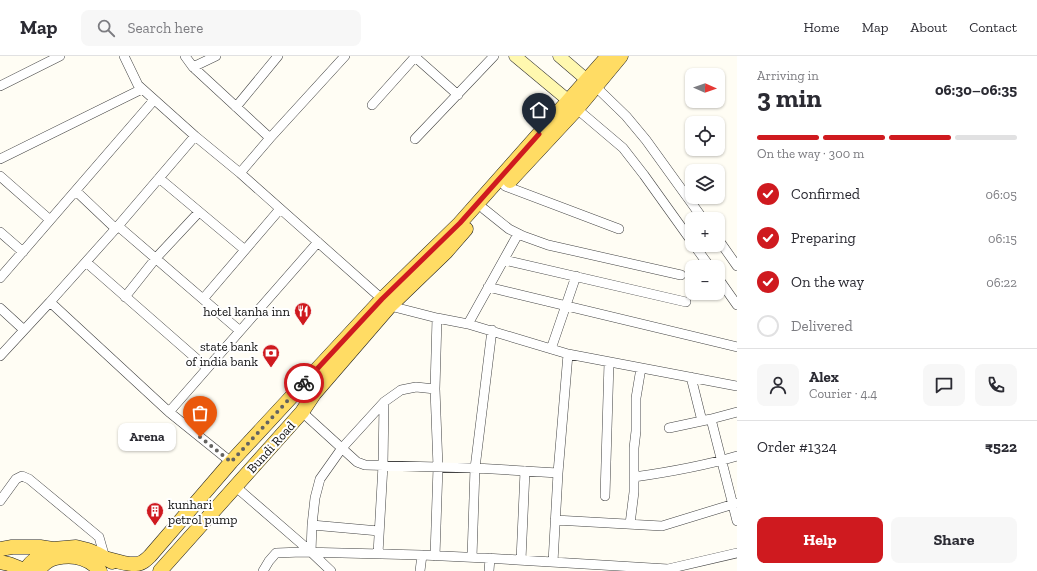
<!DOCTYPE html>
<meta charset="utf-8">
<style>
body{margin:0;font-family:"Zilla Slab",serif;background:#f7f7f7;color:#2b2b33;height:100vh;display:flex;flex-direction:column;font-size:15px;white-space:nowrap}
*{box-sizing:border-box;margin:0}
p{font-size:13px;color:#7c7c81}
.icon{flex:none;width:22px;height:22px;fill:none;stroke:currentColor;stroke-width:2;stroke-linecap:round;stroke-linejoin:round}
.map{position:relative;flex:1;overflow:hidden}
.side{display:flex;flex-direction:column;background:#fff;width:300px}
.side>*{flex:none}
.needle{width:26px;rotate:92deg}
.tools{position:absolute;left:685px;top:12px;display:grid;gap:8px}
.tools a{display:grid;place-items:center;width:40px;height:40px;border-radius:8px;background:#fff;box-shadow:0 1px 3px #0004;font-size:20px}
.pin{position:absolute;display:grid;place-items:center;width:34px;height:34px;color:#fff;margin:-41px -17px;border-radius:50% 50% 50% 0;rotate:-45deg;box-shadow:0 0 4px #0007}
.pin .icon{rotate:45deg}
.courier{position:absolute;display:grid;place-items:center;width:40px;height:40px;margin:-20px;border:3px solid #cf1a1f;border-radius:50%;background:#fff;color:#222;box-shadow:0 1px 5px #0007}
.bubble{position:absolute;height:28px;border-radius:8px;background:#fff;box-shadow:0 1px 3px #0004;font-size:13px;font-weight:700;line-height:28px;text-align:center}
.overview em{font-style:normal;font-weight:700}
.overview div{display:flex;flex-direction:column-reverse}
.overview{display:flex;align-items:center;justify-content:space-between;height:68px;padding:0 20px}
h1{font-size:26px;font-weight:700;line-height:30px}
.bar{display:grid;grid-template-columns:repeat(4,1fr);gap:6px 4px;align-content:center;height:48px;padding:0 20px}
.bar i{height:5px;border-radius:3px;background:#e1e1e2}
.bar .on{background:#cf1a1f}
.bar p{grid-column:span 4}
.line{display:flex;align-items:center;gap:10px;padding:0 20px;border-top:1px solid #e1e1e2}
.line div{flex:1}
.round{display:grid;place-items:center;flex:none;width:42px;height:42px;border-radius:8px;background:#f7f7f7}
ol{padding:0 20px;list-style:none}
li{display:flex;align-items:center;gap:12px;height:44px}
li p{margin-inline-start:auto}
li .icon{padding:4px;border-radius:50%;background:#cf1a1f;color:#fff;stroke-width:4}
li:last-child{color:#7c7c81}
li i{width:22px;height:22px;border:2px solid #e1e1e2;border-radius:50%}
.cta{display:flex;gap:8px;margin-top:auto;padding:8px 20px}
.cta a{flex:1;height:46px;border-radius:8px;background:#cf1a1f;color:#fff;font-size:16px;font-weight:700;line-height:46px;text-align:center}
.cta a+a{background:#f7f7f7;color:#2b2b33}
header{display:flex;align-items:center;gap:24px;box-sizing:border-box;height:56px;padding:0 20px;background:#fff;border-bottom:1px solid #e1e1e2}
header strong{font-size:19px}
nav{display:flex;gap:22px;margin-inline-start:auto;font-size:14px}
.search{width:280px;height:36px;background:#f7f7f7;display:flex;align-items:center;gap:10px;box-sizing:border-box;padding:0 14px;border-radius:8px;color:#7c7c81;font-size:15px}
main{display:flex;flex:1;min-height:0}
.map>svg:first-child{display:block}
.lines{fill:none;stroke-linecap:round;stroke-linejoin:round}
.street-casing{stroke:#434343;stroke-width:10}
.secondary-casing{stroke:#323232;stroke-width:13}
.primary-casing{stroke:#212121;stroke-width:15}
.street{stroke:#fff;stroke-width:9}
.secondary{stroke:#fff8af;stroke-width:12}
.primary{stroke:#ffdc64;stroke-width:14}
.done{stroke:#646360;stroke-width:4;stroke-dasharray:0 7.2}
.route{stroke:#cf1a1f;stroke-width:5}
.labels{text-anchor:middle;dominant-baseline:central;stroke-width:4;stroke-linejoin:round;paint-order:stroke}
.poi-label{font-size:13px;fill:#101010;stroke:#fff;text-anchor:end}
.street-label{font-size:13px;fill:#101010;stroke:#fff}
</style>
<header>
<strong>Map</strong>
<div class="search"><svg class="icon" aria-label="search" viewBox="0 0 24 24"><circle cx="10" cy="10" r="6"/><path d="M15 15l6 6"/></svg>Search here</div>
<nav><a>Home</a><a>Map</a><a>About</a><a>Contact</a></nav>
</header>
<main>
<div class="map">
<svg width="737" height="515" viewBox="0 0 737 515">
<rect width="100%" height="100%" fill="#fffdf4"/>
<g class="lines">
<!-- street casing -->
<g class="street-casing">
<path id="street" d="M124,0L138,29L195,80
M185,0L193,11
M216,0L193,11L270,82L240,117L382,243L390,250L437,262L468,268L568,298L558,417
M414,0L458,39
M0,30L60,0
M595,30L626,60L646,84L703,163
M372,49L415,1
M236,51L278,0
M577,53L623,92L644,119L692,186
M270,82L345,0
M415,83L494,0
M0,103L142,33
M0,120L50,164
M159,122L245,194
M505,130L619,173
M76,135L116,173
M484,153L509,173L523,180L548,189L681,219
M118,170L195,80L240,117
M0,176L23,196
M718,183L737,210
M694,189L710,211
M504,204L686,246
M86,206L207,312
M0,222L154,44
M718,222L737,249
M488,231L737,291
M125,241L156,202L199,156
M203,243L280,153
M0,252L24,274
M468,268L518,178
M551,293L576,220
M568,298L737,330
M0,300L50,246
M691,321L702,365
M169,356L50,246L118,170L240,275
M302,356L357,406L365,409L475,412L558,417L553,506
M711,363L737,465
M669,372L711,363L737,356
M231,406L169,356L318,186
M634,421C669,416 703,410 737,400
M236,431L311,496L331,515
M605,440L609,306
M0,445L16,423L22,420L29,423L99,481L105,502
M555,464L662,470L737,447
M630,468L634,436V392L636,375V342L641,312
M312,469L379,475
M311,496L312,469L315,442L320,423L342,392L384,346L401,334L416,331L435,333
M378,498L383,409L384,346
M435,500L438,411L435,333L437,262
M472,501L475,412L492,274
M521,504L525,415
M263,515L269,505L276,497L302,496L422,499L485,502L668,513L737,497
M420,515L422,499
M489,515L490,502"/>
</g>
<!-- secondary casing -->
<g class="secondary-casing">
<path id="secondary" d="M515,0L569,45L575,51
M559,0L594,30"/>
</g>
<!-- primary casing -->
<g class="primary-casing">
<path id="primary" d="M510,125L577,53L621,0
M0,493L12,491H40L53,493L76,491L88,494L98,498L112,506
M105,502C113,504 127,509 136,508C142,508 146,504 150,500L231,406L382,243L460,167L608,0
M0,506L9,508L24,514
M24,515C32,504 41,497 53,493
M38,515C41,511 46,506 50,504C50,504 55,502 56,502C73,498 89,502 100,515
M160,515L302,356L314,338L390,250L446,196L466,173"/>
</g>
<!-- street -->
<use href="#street" class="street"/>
<!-- secondary -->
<use href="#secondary" class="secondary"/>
<!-- primary -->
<use href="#primary" class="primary"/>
</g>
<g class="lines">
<!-- done -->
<path class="done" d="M200,381L231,406L304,327"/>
<!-- route -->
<path class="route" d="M304,327L382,243L460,167L539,78"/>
</g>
<!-- icons -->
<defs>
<g id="restaurant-pin" transform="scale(0.9)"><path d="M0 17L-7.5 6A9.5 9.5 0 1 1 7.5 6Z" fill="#cf1a1f" stroke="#fff"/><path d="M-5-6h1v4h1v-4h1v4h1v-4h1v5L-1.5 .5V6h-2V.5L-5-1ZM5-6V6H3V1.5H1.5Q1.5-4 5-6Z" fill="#fff"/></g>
<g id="bank-pin" transform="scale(0.9)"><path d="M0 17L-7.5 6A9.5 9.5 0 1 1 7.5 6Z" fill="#cf1a1f" stroke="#fff"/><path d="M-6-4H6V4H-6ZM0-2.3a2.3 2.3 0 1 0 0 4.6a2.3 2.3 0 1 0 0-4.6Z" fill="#fff"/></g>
<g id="building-pin" transform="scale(0.9)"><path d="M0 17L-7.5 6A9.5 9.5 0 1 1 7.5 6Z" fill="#cf1a1f" stroke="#fff"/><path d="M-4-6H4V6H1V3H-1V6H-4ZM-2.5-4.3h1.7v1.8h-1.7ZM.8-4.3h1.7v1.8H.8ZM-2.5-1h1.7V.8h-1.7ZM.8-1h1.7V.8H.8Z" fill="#fff"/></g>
</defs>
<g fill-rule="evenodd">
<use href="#restaurant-pin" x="303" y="255"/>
<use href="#bank-pin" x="271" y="297"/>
<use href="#building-pin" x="155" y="455"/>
</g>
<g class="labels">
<!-- poi labels -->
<g class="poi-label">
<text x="290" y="255">hotel kanha inn</text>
<text x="258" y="290">state bank<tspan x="258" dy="15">of india bank</tspan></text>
<text x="168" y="448" text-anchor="start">kunhari<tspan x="168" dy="15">petrol pump</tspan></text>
</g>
<!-- street labels -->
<g class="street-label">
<text transform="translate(271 391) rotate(-48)">Bundi Road</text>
</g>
</g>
</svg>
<div class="tools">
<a><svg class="needle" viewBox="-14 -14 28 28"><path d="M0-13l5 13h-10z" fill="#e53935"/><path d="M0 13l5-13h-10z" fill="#7c7c81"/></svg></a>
<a><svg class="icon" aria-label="locate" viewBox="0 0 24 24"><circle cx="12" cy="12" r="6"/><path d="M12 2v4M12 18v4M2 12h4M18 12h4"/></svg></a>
<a><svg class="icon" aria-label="layers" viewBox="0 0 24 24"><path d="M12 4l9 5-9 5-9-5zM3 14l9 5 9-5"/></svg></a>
<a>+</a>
<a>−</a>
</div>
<div class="pin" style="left:200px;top:381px;background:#ea580c"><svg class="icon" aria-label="bag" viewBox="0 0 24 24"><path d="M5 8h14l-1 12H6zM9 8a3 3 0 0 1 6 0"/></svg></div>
<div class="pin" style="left:539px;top:78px;background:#1f2937"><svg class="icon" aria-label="home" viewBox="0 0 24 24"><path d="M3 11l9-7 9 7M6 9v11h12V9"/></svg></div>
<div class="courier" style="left:304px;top:327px"><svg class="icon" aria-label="bike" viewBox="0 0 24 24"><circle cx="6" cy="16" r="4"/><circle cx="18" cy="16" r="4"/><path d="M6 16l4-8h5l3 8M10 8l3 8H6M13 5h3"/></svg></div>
<div class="bubble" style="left:118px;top:367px;width:58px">Arena</div>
</div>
<section class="side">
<div class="overview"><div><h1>3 min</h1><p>Arriving in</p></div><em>06:30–06:35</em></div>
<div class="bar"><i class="on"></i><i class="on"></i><i class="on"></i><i></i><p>On the way · 300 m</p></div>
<ol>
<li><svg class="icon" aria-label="check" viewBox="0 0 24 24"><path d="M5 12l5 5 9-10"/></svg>Confirmed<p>06:05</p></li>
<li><svg class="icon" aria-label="check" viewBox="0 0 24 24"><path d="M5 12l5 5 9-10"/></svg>Preparing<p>06:15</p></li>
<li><svg class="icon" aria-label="check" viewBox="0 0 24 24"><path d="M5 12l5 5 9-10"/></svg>On the way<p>06:22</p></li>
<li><i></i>Delivered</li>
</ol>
<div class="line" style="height:72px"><a class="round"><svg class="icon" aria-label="person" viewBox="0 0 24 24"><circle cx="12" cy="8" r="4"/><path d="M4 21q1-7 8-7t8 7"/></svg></a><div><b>Alex</b><p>Courier · 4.4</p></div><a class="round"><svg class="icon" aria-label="chat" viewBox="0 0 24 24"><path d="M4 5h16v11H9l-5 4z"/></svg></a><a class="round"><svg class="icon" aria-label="phone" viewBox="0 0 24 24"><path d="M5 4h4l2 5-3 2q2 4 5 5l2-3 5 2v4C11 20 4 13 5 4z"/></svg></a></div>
<div class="line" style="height:52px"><div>Order #1324</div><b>₹522</b></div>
<div class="cta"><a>Help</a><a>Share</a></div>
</section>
</main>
